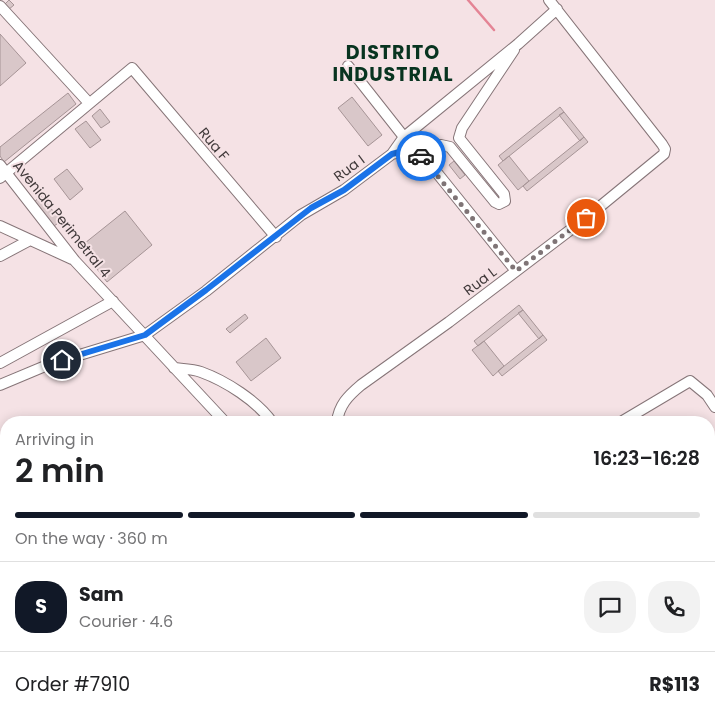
<!DOCTYPE html>
<meta charset="utf-8">
<style>
body{margin:0;font-family:Poppins,sans-serif;background:#f2f2f2;color:#202124;height:100vh;display:flex;flex-direction:column;font-size:19px;white-space:nowrap}
*{box-sizing:border-box;margin:0}
p{font-size:16px;color:#757577}
.icon{flex:none;width:28px;height:28px;fill:none;stroke:currentColor;stroke-width:2;stroke-linecap:round;stroke-linejoin:round}
.map{position:relative;flex:1;overflow:hidden}
.sheet{position:absolute;left:0px;top:416px;width:715px;height:311px;display:flex;flex-direction:column;background:#fff;border-radius:20px 20px 0 0;box-shadow:0 2px 12px #0003}
.sheet>*{flex:none}
.pin{position:absolute;display:grid;place-items:center;width:42px;height:42px;color:#fff;margin:-21px;border:2px solid #fff;border-radius:50%;box-shadow:0 1px 5px #0007}
.courier{position:absolute;display:grid;place-items:center;width:50px;height:50px;margin:-25px;border:4px solid #1a73e8;border-radius:50%;background:#fff;color:#222;box-shadow:0 1px 6px #0007}
.head em{font-style:normal;font-weight:600}
.head div{display:flex;flex-direction:column-reverse}
.head{display:flex;align-items:center;justify-content:space-between;height:85px;padding:0 15px}
h1{font-size:32px;font-weight:600;line-height:38px}
.bar{display:grid;grid-template-columns:repeat(4,1fr);gap:8px 5px;align-content:center;height:60px;padding:0 15px}
.bar i{height:6px;border-radius:4px;background:#e0e0e0}
.bar .selected{background:#111827}
.bar p{grid-column:span 4}
.line{display:flex;align-items:center;gap:12px;padding:0 15px;border-top:1px solid #e0e0e0}
.line div{flex:1}
.round{display:grid;place-items:center;flex:none;width:52px;height:52px;border-radius:20px;background:#f2f2f2}
.map>svg:first-child{display:block}
.lines{fill:none;stroke-linecap:round;stroke-linejoin:round}
.stream{stroke:#e48495;stroke-width:2.5}
.building{fill:#d9c7c9;stroke:#a69496}
.minor-casing{stroke:#867578;stroke-width:12}
.minor{stroke:#fff;stroke-width:10}
.done{stroke:#7f7476;stroke-width:5;stroke-dasharray:0 9}
.route{stroke:#1a73e8;stroke-width:6}
.labels{text-anchor:middle;dominant-baseline:central;stroke-width:4;stroke-linejoin:round;paint-order:stroke}
.street-label{font-size:14px;fill:#40393a;stroke:#f5e2e5}
.district-label{font-size:19px;font-weight:bold;letter-spacing:1px;fill:#083420;stroke:#f5e2e5}
</style>
<div class="map">
<svg width="715" height="727" viewBox="0 0 715 727">
<rect width="100%" height="100%" fill="#f5e2e5"/>
<g class="lines">
<!-- stream -->
<path class="stream" d="M468,0L494,30
M0,706L6,705"/>
</g>
<!-- building -->
<path class="building" d="M9,0L14,5L8,10L4,5Z
M0,34L26,63L0,86Z
M68,93L76,104L4,162L0,156V147Z
M352,97L382,135L368,146L338,108Z
M560,107L564,112L503,161L499,156Z
M100,109L110,122L101,128L92,116Z
M564,112L584,137L580,141L559,115Z
M86,121L101,140L90,148L75,129Z
M584,137L588,142L527,191L523,186Z
M509,156L529,181L518,190L498,165Z
M454,161L465,175L460,179L449,165Z
M67,169L83,189L70,200L54,179Z
M41,196L61,221L54,226L34,202Z
M125,211L152,245L107,282L80,247Z
M519,305L523,310L478,346L474,341Z
M523,310L543,335L539,339L518,313Z
M245,314L248,318L230,333L226,329Z
M543,335L547,340L502,376L498,371Z
M266,338L281,358L251,381L236,362Z
M484,341L504,366L493,376L472,350Z
M473,721H487V722L476,727Z
M526,721H535L538,727H529Z
M535,721H544L548,727H538Z"/>
<g class="lines">
<!-- minor casing -->
<g class="minor-casing">
<path id="minor" d="M0,6L89,103
M348,66L404,137
M413,151L441,145L450,147L495,202L499,204L505,201L504,194L459,138L462,128L514,50
M392,154C405,150 414,150 425,158L516,271
M0,165L75,261L225,422
M0,178L132,68L276,237
M0,226L72,259
M0,256L30,240
M0,363L113,301
M174,368C183,369 193,369 201,372C226,381 257,401 272,422
M0,385L50,364L145,335L206,291L301,215L344,190L392,154L404,137L518,44L557,9
M337,422C339,405 348,396 361,385L449,322L586,218L664,154L665,149L662,144L549,0
M621,422L690,381L707,395L715,407
M709,468L715,464
M709,562L715,558
M709,656L715,652
M459,721L463,727
M468,721L471,727
M689,721L692,727
M587,727L597,721"/>
</g>
<!-- minor -->
<use href="#minor" class="minor"/>
</g>
<g class="lines">
<!-- done -->
<path class="done" d="M421,156L516,271L586,218"/>
<!-- route -->
<path class="route" d="M62,360L145,335L206,290L311,208L344,190L392,154L407,150L421,156"/>
</g>
<g class="labels">
<!-- street labels -->
<g class="street-label">
<text transform="translate(214 144) rotate(50)">Rua F</text>
<text transform="translate(349 168) rotate(-36)">Rua I</text>
<text transform="translate(62 219) rotate(51)">Avenida Perimetral 4</text>
<text transform="translate(480 281) rotate(-37)">Rua L</text>
</g>
<!-- district labels -->
<g class="district-label">
<text x="393" y="52">DISTRITO<tspan x="393" dy="22">INDUSTRIAL</tspan></text>
</g>
</g>
</svg>
<div class="pin" style="left:586px;top:218px;background:#ea580c"><svg class="icon" aria-label="bag" viewBox="0 0 24 24"><path d="M5 8h14l-1 12H6zM9 8a3 3 0 0 1 6 0"/></svg></div>
<div class="pin" style="left:62px;top:360px;background:#1f2937"><svg class="icon" aria-label="home" viewBox="0 0 24 24"><path d="M3 11l9-7 9 7M6 9v11h12V9"/></svg></div>
<div class="courier" style="left:421px;top:156px"><svg class="icon" aria-label="car" viewBox="0 0 24 24"><path d="M5 17H2v-5l4-1 3-4h7l3 4 3 1v5h-3M9 17h6M6 11h13"/><circle cx="7" cy="17" r="2"/><circle cx="17" cy="17" r="2"/></svg></div>
<section class="sheet">
<div class="head"><div><h1>2 min</h1><p>Arriving in</p></div><em>16:23–16:28</em></div>
<div class="bar"><i class="selected"></i><i class="selected"></i><i class="selected"></i><i></i><p>On the way · 360 m</p></div>
<div class="line" style="height:90px"><b class="round" style="background:#111827;color:#fff">S</b><div><b>Sam</b><p>Courier · 4.6</p></div><a class="round"><svg class="icon" aria-label="chat" viewBox="0 0 24 24"><path d="M4 5h16v11H9l-5 4z"/></svg></a><a class="round"><svg class="icon" aria-label="phone" viewBox="0 0 24 24"><path d="M5 4h4l2 5-3 2q2 4 5 5l2-3 5 2v4C11 20 4 13 5 4z"/></svg></a></div>
<div class="line" style="height:65px"><div>Order #7910</div><b>R$113</b></div>
</section>
</div>
